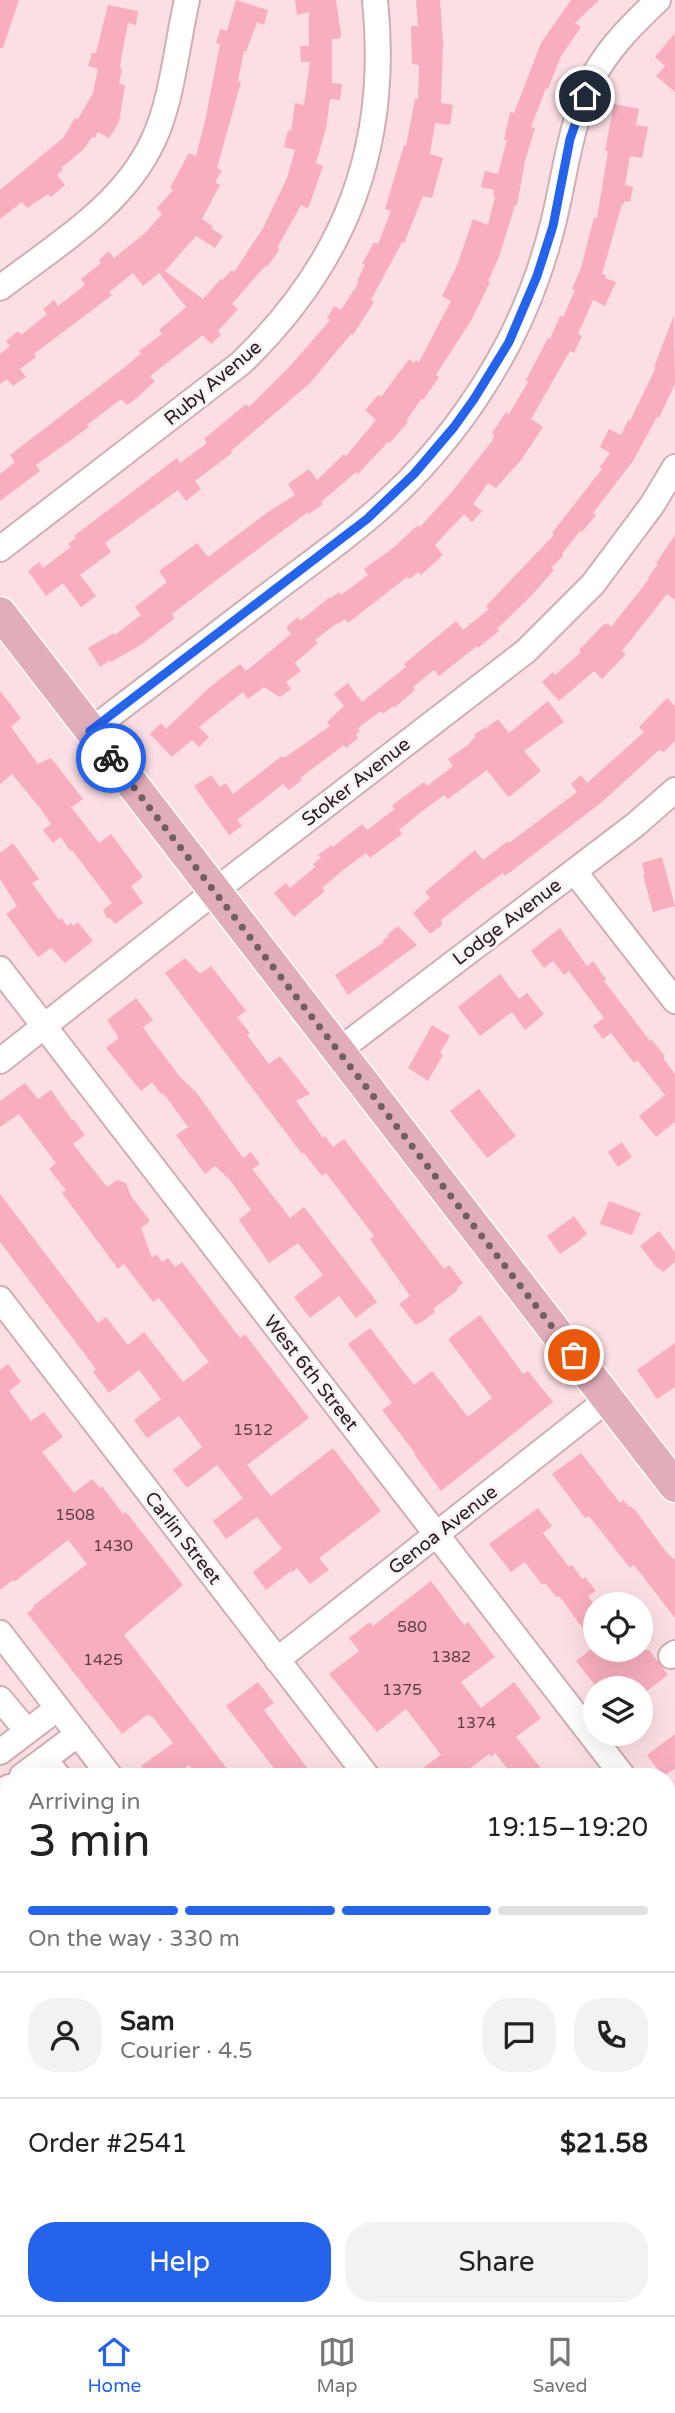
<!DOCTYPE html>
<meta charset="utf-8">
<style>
body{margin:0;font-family:"Varela Round",sans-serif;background:#f2f2f2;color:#222;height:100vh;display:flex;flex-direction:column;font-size:26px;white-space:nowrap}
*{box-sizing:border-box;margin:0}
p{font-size:23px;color:#767676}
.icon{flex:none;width:38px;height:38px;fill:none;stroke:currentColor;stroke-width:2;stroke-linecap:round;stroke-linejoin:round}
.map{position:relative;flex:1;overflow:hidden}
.details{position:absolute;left:0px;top:1768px;width:676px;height:548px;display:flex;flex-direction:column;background:#fff;border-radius:28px 28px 0 0;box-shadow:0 7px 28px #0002}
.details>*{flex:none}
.controls{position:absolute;left:583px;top:1592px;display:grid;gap:14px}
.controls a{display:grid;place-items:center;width:70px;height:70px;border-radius:50%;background:#fff;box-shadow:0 7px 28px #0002;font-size:35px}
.pin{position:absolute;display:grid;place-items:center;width:60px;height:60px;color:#fff;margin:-30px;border:4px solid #fff;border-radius:50%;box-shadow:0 2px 7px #0007}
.courier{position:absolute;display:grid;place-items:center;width:70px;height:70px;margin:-35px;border:5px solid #2563eb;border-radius:50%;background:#fff;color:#222;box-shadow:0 2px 9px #0007}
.overview em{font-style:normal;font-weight:600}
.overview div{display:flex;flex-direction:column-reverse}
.overview{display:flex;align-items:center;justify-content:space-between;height:119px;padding:0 28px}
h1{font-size:46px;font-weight:600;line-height:52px}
.bar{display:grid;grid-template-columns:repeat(4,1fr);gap:10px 7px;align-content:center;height:84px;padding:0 28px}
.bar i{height:9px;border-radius:5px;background:#e0e0e0}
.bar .current{background:#2563eb}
.bar p{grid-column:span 4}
.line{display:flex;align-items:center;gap:18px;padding:0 28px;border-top:2px solid #e0e0e0}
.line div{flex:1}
.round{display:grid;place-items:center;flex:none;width:74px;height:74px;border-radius:28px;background:#f2f2f2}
.button{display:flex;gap:14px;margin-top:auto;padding:14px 28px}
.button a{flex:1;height:80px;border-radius:28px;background:#2563eb;color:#fff;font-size:28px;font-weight:600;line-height:80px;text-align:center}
.button a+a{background:#f2f2f2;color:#222}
.tabs{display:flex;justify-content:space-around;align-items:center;height:98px;border-top:2px solid #e0e0e0;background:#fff;font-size:19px;color:#767676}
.tabs a{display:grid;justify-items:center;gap:4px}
.tabs .current{color:#2563eb}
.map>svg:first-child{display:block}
.building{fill:#f8aebd}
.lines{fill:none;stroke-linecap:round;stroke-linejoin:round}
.minor-casing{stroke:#d0aeb4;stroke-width:28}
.major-casing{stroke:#fff;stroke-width:35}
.highway-casing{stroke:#fff;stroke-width:40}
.minor{stroke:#fff;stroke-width:24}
.major{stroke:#e2adba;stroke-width:32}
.highway{stroke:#ce778c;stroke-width:37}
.done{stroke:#725f63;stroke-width:7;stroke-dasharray:0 12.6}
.route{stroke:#2563eb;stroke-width:9}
.labels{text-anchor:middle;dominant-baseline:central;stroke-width:6;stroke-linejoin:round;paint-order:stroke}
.number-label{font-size:16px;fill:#5b3f45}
.street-label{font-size:19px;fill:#271a1d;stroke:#faf3f4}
</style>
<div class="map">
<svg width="675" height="2315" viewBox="0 0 675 2315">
<rect width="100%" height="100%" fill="#fcdfe4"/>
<!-- building -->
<path class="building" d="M0,0H19L3,48H0Z
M236,0L268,10L264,25L257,22L246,52L244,51L238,81L241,82L217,168L222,171L215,182L220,185L202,219L213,226L211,228L223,236L215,248L196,236L165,271L203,299L221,279L222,280L232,270L234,272L263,228L287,178L295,150L284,147L288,130L291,131L295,103L304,105L310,62H301L300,46H309V12L297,15L295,0H336L341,34L340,39H332V83L342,84L340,100L330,99L326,128L316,163L323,166L309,206L307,208L301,205L277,248L280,249L267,267L265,266L232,304L238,309L218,331L221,335L211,344L203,335L150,376L155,381L138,397L127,405L121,399L87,425L89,427L36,465L40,471L0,501V474L15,462L10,455L125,367L141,353L139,351L162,334L159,330L186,307L159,273L143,286L133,273L109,292L112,295L34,354L36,357L20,369L26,377L13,386L7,379L0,384V354L10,346L6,341L18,331L21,335L47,314L43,309L54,300L58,306L85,285L81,279L101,263L99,260L109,251L114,258L145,233L162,214L157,208L173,190L170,188L189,153L196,156L205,121L220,44L216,43L220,29L227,31Z
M416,0H440L443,42L441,103L453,105L450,125L435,123L430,154L443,158L432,198L423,196L404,243L402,242L371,300L374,302L353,335L351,334L310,383L231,451L232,453L195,481L201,489L186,501L178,490L105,543L111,552L80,575L96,596L81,607L63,583L46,596L28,571L39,562L43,568L71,547L68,544L76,538L74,536L177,458L180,463L207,443L204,439L246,404L249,407L292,364L330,320L327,318L334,306L341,310L359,282L357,281L365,265L362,264L374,242L378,244L391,211L385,209L404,145L406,146L415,99H418L419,65L412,64L411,26H418Z
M571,0H599L575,23L581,27L561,56L548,89L546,88L531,127L535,128L525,161L517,205H515L499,257L488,281L490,282L472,319L436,375L439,377L423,400L421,399L406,421L408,422L390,443L388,442L358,474L356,472L321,502L323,504L309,514L308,512L227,572L172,614L175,618L142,644L111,662L110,660L100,667L88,648L114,633L115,635L141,615L135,607L167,582L159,571L197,543L208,557L268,512L295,495L288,484L309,469L317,480L344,454L346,456L376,420L365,410L378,395L381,397L409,359L414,363L416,360L419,362L451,301L442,296L458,263L473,219L488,225L495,197L493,196L494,190L481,187L485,171L498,174L507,140H504L510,112L514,113L541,43Z
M108,5L138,11L136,25L128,23L121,59L120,68L122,69L119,84L125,85L119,122L109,138L98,132L95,138L92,137L84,149L61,168L63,170L57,175L65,185L51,197L48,194L27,208L22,202L0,219V190L63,138L75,118L78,119L93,93L98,69L88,66L92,53H96Z
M675,33V92L656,76L665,66L655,57Z
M614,104L639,109L636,125L648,127L642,158L630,156L625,185L633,187L630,202L624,201V204H622L602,274L606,275L605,278L616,282L605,306L593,300L578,334L582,336L574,353L570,351L531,419L543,427L521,460L496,488L488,483L473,504L482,511L472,522L464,514L435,545L443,555L421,575L418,572L410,579L407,577L348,623L345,619L338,624L337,623L315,640L318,643L295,663L301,671L286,682L291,689L280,697L264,687L248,699L243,692L199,727L209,737L199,747L192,740L172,757L150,734L161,723L166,729L211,686L240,664L246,671L291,634L286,627L298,617L300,621L330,597L331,598L339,592L341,595L368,575L364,569L393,548L418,525L420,527L451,493L492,441L494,435L492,433L506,412L509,414L528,382L526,380L548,338L550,339L560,316L563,317L575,290L572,289L581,268L594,217L597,218L608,151H605Z
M674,315L675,384L659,418L657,417L633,461L593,513L596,515L582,532L580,531L562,554L563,556L551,568L554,570L530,597L497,629L499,631L478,648L477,646L439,676L434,670L413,687L415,690L394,708L393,706L383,714L381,711L358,728L360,731L356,735L358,738L346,748L344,745L300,778L302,780L289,790L283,784L237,820L242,826L229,835L194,786L211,775L220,787L226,783L233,794L282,756L284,758L330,726L327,722L344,706L334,694L348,683L362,702L406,667L404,664L456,621L463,630L489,609L486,606L554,535L552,533L602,469L600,467L610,453L600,447L609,429L621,435L628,420L630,421L656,367H654Z
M675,535V600L667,594L622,651L626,654L602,679L594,671L559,701L542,682L553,672L555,675L581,652L579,650L604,624L606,625L608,623L611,627L649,579L648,578L658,564L656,563Z
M0,691L21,718L11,727L38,764L51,758L83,799L71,807L99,843L111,834L143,877L131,886L143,903L115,924L110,918H107L103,910L112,903L72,850L70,851L61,837L53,843L43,830L51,824L40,808L12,774L0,784Z
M667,698L675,706V741L664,752L659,750L602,802L505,876L503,873L475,893L441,920L442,925L430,934L413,913L430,898L425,892L475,850L483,860L508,841L509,843L577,792L571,784L581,775L587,783L644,732L639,727Z
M548,701L564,722L524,751L541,771L510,796L508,797L487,770L448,799L444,795L421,812L399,830L402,834L370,858L366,853L343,870L322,888L325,891L294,917L274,893L286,883L290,888L315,867L313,864L321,858L318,855L332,845L333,847L362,824L367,830L395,809L392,806L399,800L424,782L427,786L453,766L448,759L468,745L475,737L474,735L484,728L485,729L498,719L509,733Z
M13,843L39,879L32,883L59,920L61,918L67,926L71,923L73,926L78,922L93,941L65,963L51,948L38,957L6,914L17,906L0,879V853Z
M662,857L675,906L653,912L643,875H645L642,863Z
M398,926L417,945L348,995L335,975L384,942L383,940L389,936L387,935Z
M560,928L587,966L593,961L606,979L604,981L650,1041L651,1039L665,1056L663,1058L675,1074V1122L656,1137L639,1116L665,1095L637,1060L634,1063L611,1033L603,1039L593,1026L604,1018L569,971L564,975L553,961L544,968L531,951Z
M185,958L200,974L211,966L246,1011L237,1017L250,1033L247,1035L269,1064L280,1056L310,1094L296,1101L323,1138L325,1136L333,1147L344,1139L444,1269L449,1265L463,1283L457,1288L458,1290L433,1309L435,1312L423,1321L416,1325L399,1304L410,1296L370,1239L374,1236L326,1173L322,1176L304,1153L302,1154L165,973Z
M500,974L519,999L527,993L544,1014L525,1030L512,1012L480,1036L458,1007Z
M136,998L153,1020L143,1027L149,1036L181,1078L196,1092L243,1158L251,1152L260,1164L252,1169L290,1218L304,1207L377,1302L356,1318L339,1296L310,1318L294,1297L323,1275L298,1243L269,1263L239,1220L251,1210L230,1180L215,1166L205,1174L176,1135L188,1127L167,1098L162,1093L161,1094L152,1082L141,1091L106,1048L119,1038L107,1020Z
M432,1025L450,1036L440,1053L443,1055L428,1081L408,1068Z
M25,1083L38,1099L51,1090L72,1120L73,1119L85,1135L73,1144L107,1187L117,1180L126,1183L131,1196L150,1221L141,1228L152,1258L156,1254L162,1262L168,1258L175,1267L182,1262L240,1338L245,1334L309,1418L247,1465L271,1496L333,1448L381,1511L319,1558L329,1570L310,1584L297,1568L292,1573L291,1571L266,1590L253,1572L282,1549L257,1517L226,1539L213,1521L243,1498L217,1465L187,1488L173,1470L202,1447L179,1416L147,1438L134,1420L161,1399L139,1370L109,1393L93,1372L96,1369L0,1242V1194L98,1323L106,1317L128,1345L144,1332L183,1382L209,1362L159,1298L153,1302L124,1264L118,1269L62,1193L66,1190L49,1169L56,1163L19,1114L0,1127V1101Z
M479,1089L516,1136L487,1158L450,1111Z
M622,1142L632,1157L618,1167L608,1152Z
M609,1201L641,1213L632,1235L600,1224Z
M574,1216L587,1234L581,1238L582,1239L560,1254L547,1236Z
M659,1231L675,1252V1262L663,1272L658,1267L657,1268L640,1246Z
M480,1315L523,1374L528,1371L553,1402L441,1491L414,1454L415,1453L382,1410L392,1403L348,1344L370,1328L414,1385L432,1371L468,1417L492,1398L448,1339Z
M675,1343V1387L657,1399L637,1370Z
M8,1364L21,1382L9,1391L31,1421L44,1412L63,1437L42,1452L74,1493L92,1479L100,1488L102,1486L123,1514L126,1512L183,1585L124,1635L228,1770L220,1776H198L189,1765L175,1776H149L141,1766L173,1743L152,1716L150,1717L148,1714L122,1734L27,1613L34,1608L33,1606L87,1564L68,1540L14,1582L13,1580L0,1590V1370Z
M581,1453L620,1503L623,1500L629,1507L630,1506L636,1511L666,1552L675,1560V1618L634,1565L630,1568L589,1516L585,1518L552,1474Z
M538,1508L552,1526L543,1533L569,1567L572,1565L582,1579L585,1577L596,1591L588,1596L595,1605V1645L559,1596L556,1597L545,1583L542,1585L525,1562L511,1572L489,1544Z
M431,1581L464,1625L468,1622L495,1657L461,1682L481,1708L514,1682L541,1718L516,1737L543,1771L534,1776H513L495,1753L491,1757L489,1754L460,1776H412L441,1755L406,1709L377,1732L329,1674L359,1651L349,1638L370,1622L373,1626Z
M590,1650H649L668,1675L640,1696V1689H598L576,1661Z
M258,1682L274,1703L264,1710L313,1776H280L226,1706Z
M675,1734V1769L663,1776L647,1755Z"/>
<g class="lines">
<!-- minor casing -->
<g class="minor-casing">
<path id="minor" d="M0,288C56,245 122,207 153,141C172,102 177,43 187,0
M0,549L241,363C347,261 390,145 375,0
M90,731C148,687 205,643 263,599C306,566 351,535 391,498C438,454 479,399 509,342C528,305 543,264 553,224C566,172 570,120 596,72C612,44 635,22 658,0
M574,871L675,1001
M0,969L623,1776
M338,1051L635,825L675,790
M0,1061L238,873L526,651L593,584L652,505L675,467
M0,1299L367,1776
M0,1633L110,1776
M671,1656L675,1653
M277,1660L608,1399
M0,1699L27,1731
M0,1752L58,1708
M22,1776L45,1759
M58,1776L45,1759L78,1734
M9,1787L3,1791L9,1798
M667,1819L675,1812
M667,1833L675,1844
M667,2296H675
M0,2308L6,2315"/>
</g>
<!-- major casing -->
<g class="major-casing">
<path id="major" d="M0,613L675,1486"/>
</g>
<!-- highway casing -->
<g class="highway-casing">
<path id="highway" d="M0,2023L9,2029
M0,2056L9,2063
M0,2129L9,2135
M0,2169L9,2176
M194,2306L209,2315
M296,2306L314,2315
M417,2306L435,2315
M562,2306L593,2315"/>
</g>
<!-- minor -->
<use href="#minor" class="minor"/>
<!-- major -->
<use href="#major" class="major"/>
<!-- highway -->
<use href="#highway" class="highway"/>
</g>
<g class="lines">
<!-- done -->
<path class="done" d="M111,758L574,1355"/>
<!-- route -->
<path class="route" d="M111,758L90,731L367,519L414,474L454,427L474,399L509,342L537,276L553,226L570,139L585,96"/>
</g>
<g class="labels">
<!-- number labels -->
<g class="number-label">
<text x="253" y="1430">1512</text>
<text x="75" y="1515">1508</text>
<text x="113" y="1546">1430</text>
<text x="412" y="1627">580</text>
<text x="451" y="1657">1382</text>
<text x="103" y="1660">1425</text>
<text x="402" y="1690">1375</text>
<text x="476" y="1723">1374</text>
</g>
<!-- street labels -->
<g class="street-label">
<text transform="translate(213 383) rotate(-40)">Ruby Avenue</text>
<text transform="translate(356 782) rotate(-38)">Stoker Avenue</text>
<text transform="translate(507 922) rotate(-37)">Lodge Avenue</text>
<text transform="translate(311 1373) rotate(52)">West 6th Street</text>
<text transform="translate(443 1530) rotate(-38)">Genoa Avenue</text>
<text transform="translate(183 1538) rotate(52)">Carlin Street</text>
</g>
</g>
</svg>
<div class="controls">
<a><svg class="icon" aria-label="locate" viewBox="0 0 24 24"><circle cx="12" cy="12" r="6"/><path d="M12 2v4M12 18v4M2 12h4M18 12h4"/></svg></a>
<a><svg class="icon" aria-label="layers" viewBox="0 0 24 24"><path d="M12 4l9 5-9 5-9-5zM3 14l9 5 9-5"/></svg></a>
</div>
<div class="pin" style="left:574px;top:1355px;background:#ea580c"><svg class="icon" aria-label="bag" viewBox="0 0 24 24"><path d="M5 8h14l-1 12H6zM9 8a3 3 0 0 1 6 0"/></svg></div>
<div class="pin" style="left:585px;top:96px;background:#1f2937"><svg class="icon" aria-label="home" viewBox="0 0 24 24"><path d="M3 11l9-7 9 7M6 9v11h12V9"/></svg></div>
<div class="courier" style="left:111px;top:758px"><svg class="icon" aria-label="bike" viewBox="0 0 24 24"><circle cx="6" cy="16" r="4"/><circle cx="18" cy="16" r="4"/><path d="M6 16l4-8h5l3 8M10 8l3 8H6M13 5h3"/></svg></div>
<section class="details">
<div class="overview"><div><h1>3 min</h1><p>Arriving in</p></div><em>19:15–19:20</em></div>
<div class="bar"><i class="current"></i><i class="current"></i><i class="current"></i><i></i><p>On the way · 330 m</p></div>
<div class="line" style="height:126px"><a class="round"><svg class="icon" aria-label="person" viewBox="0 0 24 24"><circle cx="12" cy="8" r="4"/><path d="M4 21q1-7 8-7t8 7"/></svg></a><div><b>Sam</b><p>Courier · 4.5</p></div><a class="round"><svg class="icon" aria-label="chat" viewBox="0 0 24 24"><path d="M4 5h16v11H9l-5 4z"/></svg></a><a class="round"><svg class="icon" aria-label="phone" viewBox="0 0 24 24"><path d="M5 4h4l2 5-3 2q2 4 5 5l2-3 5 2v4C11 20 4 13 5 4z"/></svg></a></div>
<div class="line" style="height:91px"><div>Order #2541</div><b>$21.58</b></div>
<div class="button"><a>Help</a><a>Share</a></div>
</section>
</div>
<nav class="tabs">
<a class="current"><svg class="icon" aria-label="home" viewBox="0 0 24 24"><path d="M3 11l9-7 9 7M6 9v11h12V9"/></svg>Home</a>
<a><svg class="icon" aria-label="map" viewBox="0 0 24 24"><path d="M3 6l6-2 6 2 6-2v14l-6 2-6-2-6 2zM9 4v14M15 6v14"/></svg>Map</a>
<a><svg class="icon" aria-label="saved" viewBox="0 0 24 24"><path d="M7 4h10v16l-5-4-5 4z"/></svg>Saved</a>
</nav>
